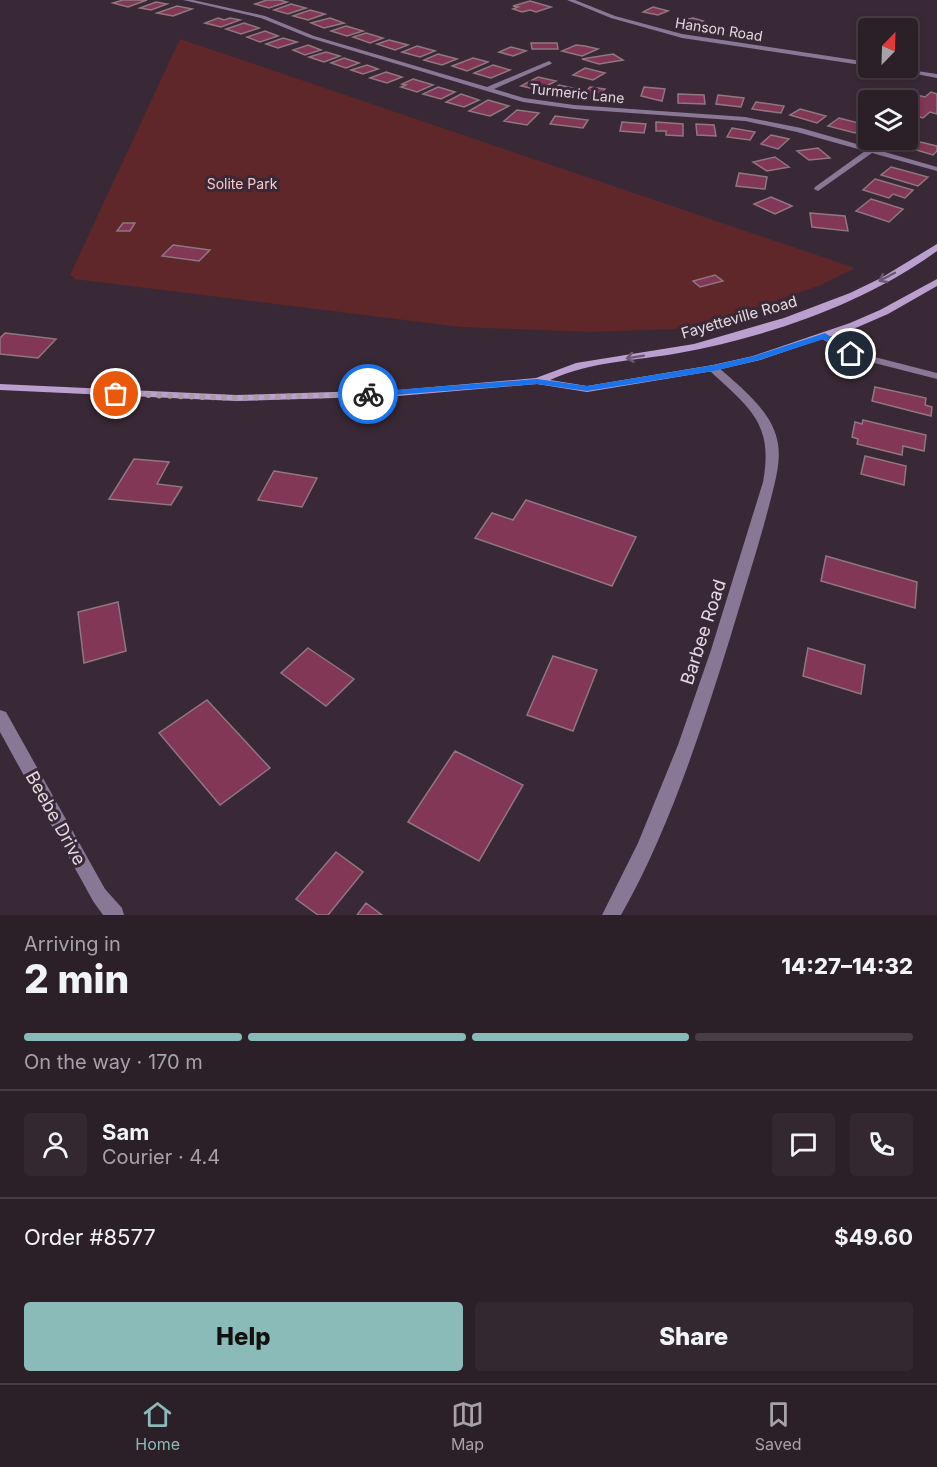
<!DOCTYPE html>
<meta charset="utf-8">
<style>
body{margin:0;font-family:Inter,sans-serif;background:#332730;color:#f1f3f6;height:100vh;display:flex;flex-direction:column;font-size:22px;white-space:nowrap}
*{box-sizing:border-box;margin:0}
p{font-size:20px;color:#a6a2a8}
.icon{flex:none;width:33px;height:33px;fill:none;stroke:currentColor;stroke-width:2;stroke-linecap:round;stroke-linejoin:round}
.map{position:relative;height:915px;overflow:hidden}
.side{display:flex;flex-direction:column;background:#2b1f28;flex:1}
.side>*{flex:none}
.needle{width:39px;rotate:23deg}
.fabs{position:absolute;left:858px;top:18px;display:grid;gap:12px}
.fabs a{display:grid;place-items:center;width:60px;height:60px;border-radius:6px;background:#2b1f28;box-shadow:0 3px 9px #0003,0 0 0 2px #473d45;font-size:30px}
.pin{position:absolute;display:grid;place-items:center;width:51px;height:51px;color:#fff;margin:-26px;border:3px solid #fff;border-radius:50%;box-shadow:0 2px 6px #0007}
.courier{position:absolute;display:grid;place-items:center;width:60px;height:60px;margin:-30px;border:4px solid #1a73e8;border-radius:50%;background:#fff;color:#222;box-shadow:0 2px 8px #0007}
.overview em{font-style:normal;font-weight:800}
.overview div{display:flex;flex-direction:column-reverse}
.overview{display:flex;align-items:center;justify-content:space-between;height:102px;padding:0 24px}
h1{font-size:39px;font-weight:800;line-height:45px}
.bar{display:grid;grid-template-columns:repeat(4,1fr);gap:9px 6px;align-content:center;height:72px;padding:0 24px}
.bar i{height:8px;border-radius:4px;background:#473d45}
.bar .current{background:#8bbbb9}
.bar p{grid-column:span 4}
.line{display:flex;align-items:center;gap:15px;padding:0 24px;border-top:2px solid #473d45}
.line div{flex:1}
.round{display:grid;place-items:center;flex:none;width:63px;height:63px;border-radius:6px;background:#332730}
.primary-button{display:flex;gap:12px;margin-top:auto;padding:12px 24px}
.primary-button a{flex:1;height:69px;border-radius:6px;background:#8bbbb9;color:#111;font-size:24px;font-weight:800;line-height:69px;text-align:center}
.primary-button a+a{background:#332730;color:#f1f3f6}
.dock{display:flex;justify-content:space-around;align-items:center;height:84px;border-top:2px solid #473d45;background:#2b1f28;font-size:16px;color:#a6a2a8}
.dock a{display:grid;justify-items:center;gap:3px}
.dock .current{color:#8bbbb9}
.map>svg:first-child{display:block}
.green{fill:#5f2729}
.building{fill:#813755;stroke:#90777f;stroke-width:1.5}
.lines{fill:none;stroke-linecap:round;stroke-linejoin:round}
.minor{fill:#887795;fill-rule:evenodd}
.tertiary{fill:#887795;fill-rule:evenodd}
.secondary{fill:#bb9fcf;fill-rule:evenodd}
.oneway{stroke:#6d5873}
.route{fill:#1a73e8}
.done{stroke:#a89ba5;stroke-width:6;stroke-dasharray:0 10.8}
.labels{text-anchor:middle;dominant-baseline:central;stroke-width:6;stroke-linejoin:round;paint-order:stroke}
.far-street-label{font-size:14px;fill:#e4d9e1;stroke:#392936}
.far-park-label{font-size:14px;fill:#facac8;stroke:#392936}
.street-label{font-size:15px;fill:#e4d9e1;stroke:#392936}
.near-street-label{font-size:18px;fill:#e4d9e1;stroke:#392936}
</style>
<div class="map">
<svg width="937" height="915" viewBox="0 0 937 915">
<rect width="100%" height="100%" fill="#392936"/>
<!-- green -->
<path class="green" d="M180,39L855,268L821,285L739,313L674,329L591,332L461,327L74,279V277L70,275Z"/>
<!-- building -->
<path class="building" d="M123,0H147L128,7L113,3Z
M267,0H279L287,2L269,8L255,4Z
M530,1L551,7L536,12L530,10L522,12L513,9L518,7L513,6Z
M156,2L167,4L151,10L140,8Z
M291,4L306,8L288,14L274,10Z
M177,6L192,9L173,16L157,13Z
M653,7L668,11L658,15L643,12Z
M310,10L325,14L308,20L293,16Z
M218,18L224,20L230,18L240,20L221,27L205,23Z
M330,18L344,23L324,28L311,23Z
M693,18L703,21L699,23L707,25L699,28L675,22Z
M244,23L259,28L241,34L226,29Z
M346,26L363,31L347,36L331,31Z
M265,31L278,36L260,42L247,37Z
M366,33L383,38L370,43L353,37Z
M283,38L297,42L278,48L266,44Z
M389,40L408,45L395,50L377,44Z
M531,43H557L558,49H532Z
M308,45L321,50L305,55L293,50Z
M576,45L585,46L598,49L582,56L562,51Z
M417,46L435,51L420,57L402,52Z
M511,47L526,51L513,56L499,52Z
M326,52L340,56L324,62L309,57Z
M438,54L457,59L442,65L424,60Z
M613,54L623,60L599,64L582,59Z
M344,58L359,63L346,68L331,63Z
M473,58L488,62L467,71L452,66Z
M367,65L378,69L363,74L351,70Z
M493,65L510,70L491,78L474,73Z
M585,68L605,73L593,80L573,75Z
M386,72L402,77L387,83L370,78Z
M538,77L556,81L539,90L521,86Z
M413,79L433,85L417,92L401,87L406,85L402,84Z
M559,85L577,89L566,96L549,92Z
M438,87L455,92L441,99L423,94Z
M590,87L605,89L602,92L611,93L604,101L581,97Z
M644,87L665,89L662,101L641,96Z
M903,92L925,97L931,92L937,94V114L930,112L923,118L908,114L910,107L908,106V100H891Z
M461,94L479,100L464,107L446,102Z
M678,94L704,95L705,104L678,103Z
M718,95L744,98L741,107L716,104Z
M488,100L509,106L490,116L469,111Z
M756,102L784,106L781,113L752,109Z
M800,109L826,116L817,123L790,115Z
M517,110L539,113L527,125L504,121Z
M555,116L588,120L583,128L550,124Z
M839,118L866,125L855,133L828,126Z
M622,122L646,124L644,133L620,131Z
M656,122L683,124V136L666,135V131H656Z
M696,124L714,125L716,136L697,135Z
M732,128L755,132L750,140L727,137Z
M771,135L789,139L778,149L761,144Z
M912,140L937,146V151L933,155L903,146Z
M818,148L830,158L809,160L797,151Z
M775,157L789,167L767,171L753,162Z
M891,167L928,177L918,186L881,175Z
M739,173L767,177L765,189L736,186Z
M875,179L913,190L905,198L893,194L889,198L863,190Z
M771,197L792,206L775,214L754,204Z
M871,199L903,209L889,222L856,211Z
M810,213L845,216L848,231L812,227Z
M123,223H135L130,231H117Z
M173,245L210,250L199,261L162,256Z
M715,275L723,281L700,287L693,281Z
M5,333L56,339L38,358L0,354V338Z
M875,387L926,398L925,405L932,407L931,416L872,401Z
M863,420L926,435L924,451L903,446L902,455L857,444L858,439L852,437L855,422L862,424Z
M865,456L906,466L904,485L861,474Z
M134,459L169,462L157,484L182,487L171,505L109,499Z
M274,471L317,478L302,507L258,500Z
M526,500L636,537L612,586L475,538L492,513L513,520Z
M826,556L917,582L915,608L821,581Z
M118,602L126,651L84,663L78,612Z
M308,648L354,679L326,706L281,673Z
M808,648L865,665L861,694L803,676Z
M553,656L597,670L573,731L527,715Z
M207,700L270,768L220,805L159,733Z
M455,751L523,785L479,861L408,822Z
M336,852L363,872L328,915H318L296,899Z
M366,903L382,915H357Z"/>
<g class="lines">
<!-- minor -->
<path class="minor" d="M183,0H193L265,16L314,36L487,87L549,61L552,63L551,64L494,89L524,98L574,105L745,117L801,128L937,167V171L872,153L818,191L814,189L815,187L865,151L797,132L745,121L574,109L523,102L310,38L261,18Z
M567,0H575L615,16L682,34L868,62V66L682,38L611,18Z
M885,68H897L937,74V78Z
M825,333L855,352L937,373V379L847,356L821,338L820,336L821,334Z
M0,710L6,712L105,889L122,908L124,915H103L93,901L0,732Z"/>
<!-- tertiary -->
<path class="tertiary" d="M713,365L717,366C740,387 773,411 778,444C780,457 778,469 775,482C763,533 746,584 731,635C702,728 669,831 621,915H602L638,843L678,745L711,650L763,482C774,422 749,408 709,370L708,368L709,366Z"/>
<!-- secondary -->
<path class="secondary" d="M937,244V251C864,304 767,337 679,353C635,361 591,361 550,380L587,386L713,365L753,356L850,323L880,310L937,279V286L888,314L858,327L760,360L713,371L587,392L537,384L398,396L236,401L0,390V384L236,395L398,390L536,378L576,363L694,344L784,318L850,293L881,278Z"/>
</g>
<!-- one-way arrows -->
<defs><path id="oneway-shaft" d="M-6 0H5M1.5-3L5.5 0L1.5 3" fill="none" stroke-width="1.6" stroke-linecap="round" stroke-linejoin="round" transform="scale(1.5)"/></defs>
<g class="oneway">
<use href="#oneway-shaft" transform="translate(887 277) rotate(152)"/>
<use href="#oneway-shaft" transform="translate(635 357) rotate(171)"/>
</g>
<!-- route -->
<path class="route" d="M825,333L854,352V355H848L824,339L759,360L714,371L587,391L537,384L368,397L363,394L368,392L537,379L587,386L714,365L754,356Z"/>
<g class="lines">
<!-- done -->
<path class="done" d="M116,394L236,398L368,394"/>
</g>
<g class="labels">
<!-- far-street labels -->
<g class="far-street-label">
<text transform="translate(719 29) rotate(9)">Hanson Road</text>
<text transform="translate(577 93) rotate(6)">Turmeric Lane</text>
</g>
<!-- far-park labels -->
<g class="far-park-label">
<text x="242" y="183">Solite Park</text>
</g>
<!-- street labels -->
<g class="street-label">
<text transform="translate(739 317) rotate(-16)">Fayetteville Road</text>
</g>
<!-- near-street labels -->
<g class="near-street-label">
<text transform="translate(703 632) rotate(-72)">Barbee Road</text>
<text transform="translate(56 818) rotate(61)">Beebe Drive</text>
</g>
</g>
</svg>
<div class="fabs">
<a><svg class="needle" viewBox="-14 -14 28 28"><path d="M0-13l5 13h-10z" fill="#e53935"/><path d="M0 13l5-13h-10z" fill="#a6a2a8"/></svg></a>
<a><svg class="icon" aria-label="layers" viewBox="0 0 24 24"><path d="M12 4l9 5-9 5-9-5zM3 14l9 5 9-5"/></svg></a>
</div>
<div class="pin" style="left:116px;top:394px;background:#ea580c"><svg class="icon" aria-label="bag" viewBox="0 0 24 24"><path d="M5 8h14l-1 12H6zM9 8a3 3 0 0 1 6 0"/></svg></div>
<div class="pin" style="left:851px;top:354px;background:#1f2937"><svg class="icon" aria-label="home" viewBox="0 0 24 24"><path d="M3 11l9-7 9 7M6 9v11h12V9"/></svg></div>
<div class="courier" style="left:368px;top:394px"><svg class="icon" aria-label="bike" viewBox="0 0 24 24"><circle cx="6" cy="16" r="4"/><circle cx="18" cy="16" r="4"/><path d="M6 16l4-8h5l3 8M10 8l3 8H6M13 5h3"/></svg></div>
</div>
<section class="side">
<div class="overview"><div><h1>2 min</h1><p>Arriving in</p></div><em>14:27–14:32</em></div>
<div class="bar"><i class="current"></i><i class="current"></i><i class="current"></i><i></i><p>On the way · 170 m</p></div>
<div class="line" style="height:108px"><a class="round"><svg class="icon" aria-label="person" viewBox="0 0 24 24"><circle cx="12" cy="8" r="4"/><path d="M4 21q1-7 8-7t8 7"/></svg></a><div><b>Sam</b><p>Courier · 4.4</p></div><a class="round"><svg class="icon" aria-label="chat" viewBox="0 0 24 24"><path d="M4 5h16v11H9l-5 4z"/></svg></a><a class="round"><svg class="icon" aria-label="phone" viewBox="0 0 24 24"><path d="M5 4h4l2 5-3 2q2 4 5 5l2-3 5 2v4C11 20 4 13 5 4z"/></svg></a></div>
<div class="line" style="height:78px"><div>Order #8577</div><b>$49.60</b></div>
<div class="primary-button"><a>Help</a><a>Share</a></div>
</section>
<nav class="dock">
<a class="current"><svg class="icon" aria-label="home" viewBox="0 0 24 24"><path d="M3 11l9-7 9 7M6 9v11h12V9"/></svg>Home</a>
<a><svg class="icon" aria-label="map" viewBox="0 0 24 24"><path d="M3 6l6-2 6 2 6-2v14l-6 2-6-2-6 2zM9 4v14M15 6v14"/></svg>Map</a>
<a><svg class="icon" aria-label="saved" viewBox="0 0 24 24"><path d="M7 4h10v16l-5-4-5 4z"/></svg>Saved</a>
</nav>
